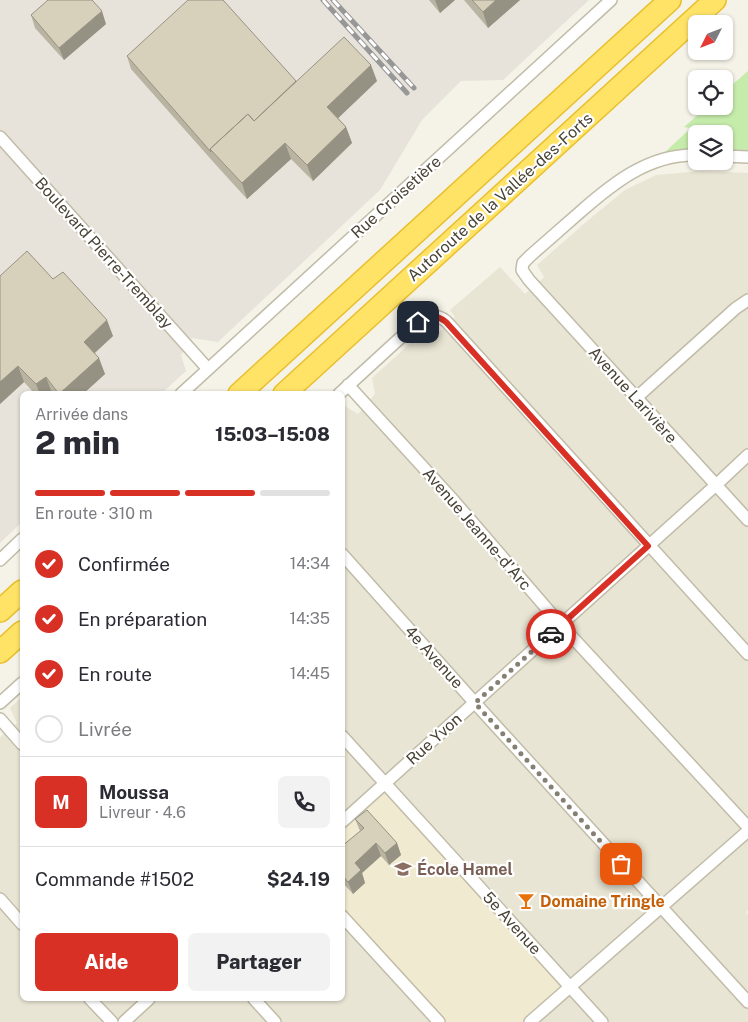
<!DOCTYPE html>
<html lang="fr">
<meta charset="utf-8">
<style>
body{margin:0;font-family:"Public Sans",sans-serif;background:#f2f2f3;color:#2b2b33;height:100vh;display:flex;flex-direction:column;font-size:19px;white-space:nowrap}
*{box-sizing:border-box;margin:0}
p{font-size:16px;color:#7c7c81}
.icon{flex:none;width:28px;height:28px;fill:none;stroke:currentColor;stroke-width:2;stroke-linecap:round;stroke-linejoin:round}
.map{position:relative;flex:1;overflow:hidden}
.drawer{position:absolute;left:20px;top:391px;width:325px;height:610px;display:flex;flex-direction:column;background:#fff;border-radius:8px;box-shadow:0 1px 4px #0004}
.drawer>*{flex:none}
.needle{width:32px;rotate:228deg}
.controls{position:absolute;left:688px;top:15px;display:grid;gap:10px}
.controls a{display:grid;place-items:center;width:45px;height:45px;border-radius:8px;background:#fff;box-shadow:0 1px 4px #0004;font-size:25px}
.pin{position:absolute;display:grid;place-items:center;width:42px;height:42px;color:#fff;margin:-21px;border-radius:10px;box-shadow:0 2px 8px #0006}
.courier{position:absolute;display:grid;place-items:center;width:50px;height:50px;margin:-25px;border:4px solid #d93025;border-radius:50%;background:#fff;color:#222;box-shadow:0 1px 6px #0007}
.headline em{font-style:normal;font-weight:800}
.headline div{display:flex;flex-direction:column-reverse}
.headline{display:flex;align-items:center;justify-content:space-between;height:85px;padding:0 15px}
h1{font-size:32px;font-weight:800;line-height:38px}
.bar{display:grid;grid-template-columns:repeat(4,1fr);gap:8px 5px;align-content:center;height:60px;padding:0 15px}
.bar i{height:6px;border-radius:4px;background:#e1e1e2}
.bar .selected{background:#d93025}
.bar p{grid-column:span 4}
.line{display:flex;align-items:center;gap:12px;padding:0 15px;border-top:1px solid #e1e1e2}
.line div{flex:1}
.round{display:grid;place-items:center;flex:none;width:52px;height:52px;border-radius:8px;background:#f2f2f3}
ol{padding:0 15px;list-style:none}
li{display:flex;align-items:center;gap:15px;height:55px}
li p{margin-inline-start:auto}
li .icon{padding:5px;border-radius:50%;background:#d93025;color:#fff;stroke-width:4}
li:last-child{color:#7c7c81}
li i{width:28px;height:28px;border:2px solid #e1e1e2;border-radius:50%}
.action{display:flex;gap:10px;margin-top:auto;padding:10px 15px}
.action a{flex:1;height:58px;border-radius:8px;background:#d93025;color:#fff;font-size:20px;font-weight:800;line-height:58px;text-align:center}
.action a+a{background:#f2f2f3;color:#2b2b33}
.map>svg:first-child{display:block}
.residential{fill:#e9e5d4}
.industrial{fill:#e7e3db}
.education{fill:#efead0}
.green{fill:#c6ecac}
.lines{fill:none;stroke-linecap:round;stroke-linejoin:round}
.street-casing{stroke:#c1bca8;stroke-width:14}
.highway-casing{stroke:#e9bf2d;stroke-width:24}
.street{stroke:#fff;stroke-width:11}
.highway{stroke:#ffe367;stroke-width:21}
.rail-casing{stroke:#979797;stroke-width:5}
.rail{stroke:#fff;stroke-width:3;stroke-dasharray:9;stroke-linecap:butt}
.wall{fill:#b9b3a1}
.shaded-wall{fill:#969283}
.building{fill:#d7d0bb;stroke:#969283}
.done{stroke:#858073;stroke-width:5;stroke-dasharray:0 9}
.route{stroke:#d93025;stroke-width:6}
.labels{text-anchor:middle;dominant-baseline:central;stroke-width:4.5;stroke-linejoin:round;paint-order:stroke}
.street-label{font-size:16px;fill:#484335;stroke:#fff}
.education-label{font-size:16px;font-weight:bold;fill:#785e54;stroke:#fff;text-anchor:start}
.food-label{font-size:16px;font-weight:bold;fill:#c56008;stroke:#fff;text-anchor:start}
</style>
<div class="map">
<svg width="748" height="1022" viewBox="0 0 748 1022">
<rect width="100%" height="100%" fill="#f5f2e7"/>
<!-- residential -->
<path class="residential" d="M701,171L748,173V910L746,912L748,915V1022H534L343,819V405L358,414L375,394L372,378L428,327L438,333L455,317L450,310L500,267L525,294L544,277L537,265L586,222L625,190L656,175Z
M22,697V999H342L343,917L438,1022H0V737L17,723L10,708Z"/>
<!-- industrial -->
<path class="industrial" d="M0,0H589L503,80L461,81L422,120L380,190L218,342L192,338L181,355L186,371L161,394H22V522L0,543Z"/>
<!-- education -->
<path class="education" d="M385,784L570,987L530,1022H439L343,916V822Z"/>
<!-- green -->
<path class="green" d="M748,71V154L724,153V134H696V153L665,152L691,128L684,127L708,106H724V92Z"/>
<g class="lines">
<!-- street casing -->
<g class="street-casing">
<path id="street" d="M0,137L208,369
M696,155C649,154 613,183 579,213C563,227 546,242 530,256L523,263L522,270L529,280L748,520
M724,156L748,157
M348,385L454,501L561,625L748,827
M181,394L611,0
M339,394L422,318C431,314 438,315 446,321L748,654
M636,398L736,308L748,300
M342,554L475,703L748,1002
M0,560L22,539
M0,703L22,683
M0,719L22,744
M342,736L602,1022
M342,822L716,485L748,455
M0,899L22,924
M342,916L439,1022
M90,999L112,1022
M254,999L275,1022
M124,1022L149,999
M530,1022L748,831"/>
</g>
<!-- highway casing -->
<g class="highway-casing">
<path id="highway" d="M239,394L670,0
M284,394L715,0
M0,611L22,591
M0,652L22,632"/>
</g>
<!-- street -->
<use href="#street" class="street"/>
<!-- highway -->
<use href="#highway" class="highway"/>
<!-- rail casing -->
<g class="rail-casing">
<path id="rail" d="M323,0L407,93
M333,0L414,88"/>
</g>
<!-- rail -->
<use href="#rail" class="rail"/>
</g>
<!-- wall -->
<path class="wall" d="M429,0H455L440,13Z
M464,0H520L488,28Z
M31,15L106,24L64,60L35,28Z
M127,56L296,81H377L338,118L346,127L352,143L313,181L291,159L247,199L216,165L131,69Z
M0,276L53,279L113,336L95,353L105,374L83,394H52V393L51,394H35L24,382L0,404Z
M355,819L397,843L401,855L389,865L381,856L362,873L365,883L353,894L342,882V846L360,831Z"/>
<!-- shaded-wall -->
<path class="shaded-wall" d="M435,0H455L440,13Z
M496,0H520L488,28L483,12Z
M102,11L106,24L64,60L59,48Z
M371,65L377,81L333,123L327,107Z
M346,127L352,143L313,181L307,165Z
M285,143L291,159L247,199L242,183Z
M107,320L113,336L89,358L84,342Z
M99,358L105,374L83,394H59Z
M18,366L24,382L0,404V382Z
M46,377L52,393L51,394H40L36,384Z
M376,843L381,856L362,873L365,883L353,894L348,882L355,863Z
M397,843L401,855L389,865L385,853Z"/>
<!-- building -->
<path class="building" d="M48,0H92L102,11L59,48L31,15Z
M188,0H223L296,81L254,121L248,114L210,149L211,152L127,56Z
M472,0H496L483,12Z
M344,37L371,65L327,107L346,127L307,165L285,143L242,183L210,149L248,114L254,121Z
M27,251L53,279L63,272L107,320L84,342L99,358L59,394L46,377L36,384L18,366L0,382V276Z
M367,810L397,843L385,853L376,843L355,863L361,870L348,882L342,875V846L364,828L355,819Z"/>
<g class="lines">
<!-- done -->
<path class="done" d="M551,634L475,703L621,864"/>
<!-- route -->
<path class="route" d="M418,322C427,314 436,314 446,322L648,546L551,634"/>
</g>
<!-- icons -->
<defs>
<g id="school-bare" transform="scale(1.35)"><path d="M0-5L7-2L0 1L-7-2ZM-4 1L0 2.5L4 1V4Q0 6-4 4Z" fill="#8d6e63" stroke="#fff" stroke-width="2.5" paint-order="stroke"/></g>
<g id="bar-bare" transform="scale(1.35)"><path d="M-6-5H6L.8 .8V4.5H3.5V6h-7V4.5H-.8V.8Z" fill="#e8710a" stroke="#fff" stroke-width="2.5" paint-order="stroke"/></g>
</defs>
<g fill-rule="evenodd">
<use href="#school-bare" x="403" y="869"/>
<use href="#bar-bare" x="526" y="901"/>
</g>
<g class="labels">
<!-- street labels -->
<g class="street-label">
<text transform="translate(396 197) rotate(-42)">Rue Croisetière</text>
<text transform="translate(500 197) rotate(-42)">Autoroute de la Vallée-des-Forts</text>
<text transform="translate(104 253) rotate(48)">Boulevard Pierre-Tremblay</text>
<text transform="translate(633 395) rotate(48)">Avenue Larivière</text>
<text transform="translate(477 529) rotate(49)">Avenue Jeanne-d'Arc</text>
<text transform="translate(434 657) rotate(48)">4e Avenue</text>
<text transform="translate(434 739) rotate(-42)">Rue Yvon</text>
<text transform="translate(512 923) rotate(48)">5e Avenue</text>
</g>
<!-- education labels -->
<g class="education-label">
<text x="417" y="869">École Hamel</text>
</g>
<!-- food labels -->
<g class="food-label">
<text x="540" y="901">Domaine Tringle</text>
</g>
</g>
</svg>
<div class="controls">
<a><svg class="needle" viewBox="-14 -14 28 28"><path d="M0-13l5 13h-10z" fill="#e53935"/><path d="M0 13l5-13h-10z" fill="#7c7c81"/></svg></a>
<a><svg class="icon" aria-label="locate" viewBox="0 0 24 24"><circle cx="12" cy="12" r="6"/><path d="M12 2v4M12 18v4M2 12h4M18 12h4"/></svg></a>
<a><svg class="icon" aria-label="layers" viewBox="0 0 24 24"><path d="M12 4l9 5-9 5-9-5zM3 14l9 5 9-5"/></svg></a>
</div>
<div class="pin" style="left:621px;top:864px;background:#ea580c"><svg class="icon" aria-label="bag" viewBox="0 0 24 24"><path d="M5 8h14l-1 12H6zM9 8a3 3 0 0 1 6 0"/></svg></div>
<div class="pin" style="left:418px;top:322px;background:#1f2937"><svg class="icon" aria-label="home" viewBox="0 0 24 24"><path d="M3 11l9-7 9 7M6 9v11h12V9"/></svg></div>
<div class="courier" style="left:551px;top:634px"><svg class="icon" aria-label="car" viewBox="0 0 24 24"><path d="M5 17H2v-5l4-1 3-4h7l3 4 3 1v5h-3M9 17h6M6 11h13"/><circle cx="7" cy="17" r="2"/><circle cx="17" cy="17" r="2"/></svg></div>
<section class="drawer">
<div class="headline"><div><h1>2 min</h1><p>Arrivée dans</p></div><em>15:03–15:08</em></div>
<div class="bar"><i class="selected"></i><i class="selected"></i><i class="selected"></i><i></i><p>En route · 310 m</p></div>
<ol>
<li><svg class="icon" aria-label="check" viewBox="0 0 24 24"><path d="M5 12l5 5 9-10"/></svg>Confirmée<p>14:34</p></li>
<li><svg class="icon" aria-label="check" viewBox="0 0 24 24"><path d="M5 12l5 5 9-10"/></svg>En préparation<p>14:35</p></li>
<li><svg class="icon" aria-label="check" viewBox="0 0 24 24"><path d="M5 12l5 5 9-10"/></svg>En route<p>14:45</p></li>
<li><i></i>Livrée</li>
</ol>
<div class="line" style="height:90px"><b class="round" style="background:#d93025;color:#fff">M</b><div><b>Moussa</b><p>Livreur · 4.6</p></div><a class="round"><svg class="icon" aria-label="phone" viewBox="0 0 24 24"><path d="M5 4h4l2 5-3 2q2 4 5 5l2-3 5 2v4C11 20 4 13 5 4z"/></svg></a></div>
<div class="line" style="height:65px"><div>Commande #1502</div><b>$24.19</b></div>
<div class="action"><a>Aide</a><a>Partager</a></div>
</section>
</div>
